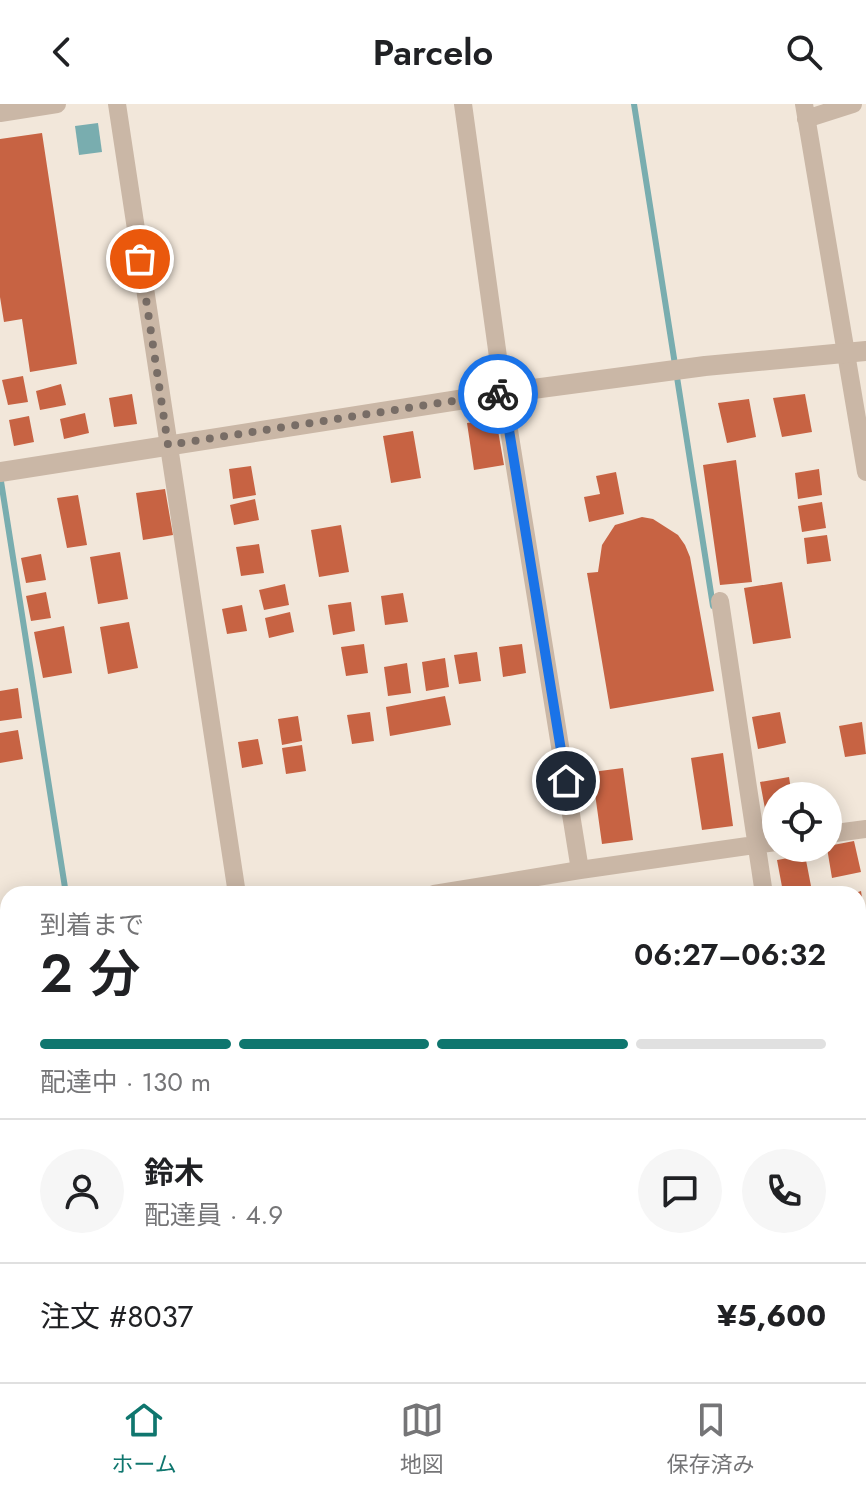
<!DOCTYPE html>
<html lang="ja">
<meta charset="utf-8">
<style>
body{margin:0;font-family:Jost,"Noto Sans JP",sans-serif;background:#f6f6f6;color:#202124;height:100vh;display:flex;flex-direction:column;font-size:30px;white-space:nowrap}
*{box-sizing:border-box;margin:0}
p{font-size:26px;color:#757577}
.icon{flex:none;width:44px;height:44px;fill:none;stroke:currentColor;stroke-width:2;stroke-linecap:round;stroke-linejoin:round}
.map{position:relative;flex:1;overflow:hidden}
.panel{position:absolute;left:0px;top:782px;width:866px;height:496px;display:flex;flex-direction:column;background:#fff;border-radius:24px 24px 0 0;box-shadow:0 4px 20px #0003}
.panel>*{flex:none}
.tools{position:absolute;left:762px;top:678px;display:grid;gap:16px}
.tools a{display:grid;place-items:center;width:80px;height:80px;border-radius:50%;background:#fff;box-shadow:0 4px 20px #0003;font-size:40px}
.pin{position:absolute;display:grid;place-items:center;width:68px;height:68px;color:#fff;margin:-34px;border:4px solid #fff;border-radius:50%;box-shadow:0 2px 8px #0007}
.courier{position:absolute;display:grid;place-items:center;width:80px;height:80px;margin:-40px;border:6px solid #1a73e8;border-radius:50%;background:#fff;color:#222;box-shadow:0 2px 10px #0007}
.head em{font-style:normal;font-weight:600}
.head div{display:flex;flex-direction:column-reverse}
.head{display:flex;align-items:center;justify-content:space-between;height:136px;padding:0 40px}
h1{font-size:52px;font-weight:600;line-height:60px}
.bar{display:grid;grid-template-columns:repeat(4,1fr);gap:12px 8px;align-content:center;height:96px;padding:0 40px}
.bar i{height:10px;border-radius:6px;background:#e0e0e0}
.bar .active{background:#0f766e}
.bar p{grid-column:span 4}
.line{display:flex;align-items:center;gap:20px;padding:0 40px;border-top:2px solid #e0e0e0}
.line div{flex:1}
.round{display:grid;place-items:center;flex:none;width:84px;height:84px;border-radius:42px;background:#f6f6f6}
header{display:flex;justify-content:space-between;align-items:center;height:104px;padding:0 40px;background:#fff;font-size:36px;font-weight:600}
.tabs{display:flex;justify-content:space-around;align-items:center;height:112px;border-top:2px solid #e0e0e0;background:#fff;font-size:22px;color:#757577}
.tabs a{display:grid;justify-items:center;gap:4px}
.tabs .active{color:#0f766e}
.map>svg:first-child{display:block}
.water{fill:#79adaf}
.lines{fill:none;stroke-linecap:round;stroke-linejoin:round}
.stream{stroke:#79adaf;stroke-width:6}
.building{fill:#c76343}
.minor{stroke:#cab7a6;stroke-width:18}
.tertiary{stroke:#cab7a6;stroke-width:20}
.done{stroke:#786d66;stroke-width:8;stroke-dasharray:0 14.4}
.route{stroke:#1a73e8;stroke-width:10}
</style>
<header><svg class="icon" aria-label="back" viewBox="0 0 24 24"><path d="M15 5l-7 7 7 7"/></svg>Parcelo<svg class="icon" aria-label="search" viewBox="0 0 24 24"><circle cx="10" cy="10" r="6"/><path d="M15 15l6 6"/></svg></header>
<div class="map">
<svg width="866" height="1278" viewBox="0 0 866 1278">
<rect width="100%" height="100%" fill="#f2e7da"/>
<!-- water -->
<path class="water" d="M98,19L102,48L79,51L75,22Z"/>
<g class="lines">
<!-- stream -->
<path class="stream" d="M634,0L713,502
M0,371L66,790
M858,909L866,904
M0,1240L8,1239"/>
</g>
<!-- building -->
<path class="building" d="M42,29L77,260L30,268L22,215L4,218L0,193V35Z
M23,272L28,298L8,301L2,276Z
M61,280L66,301L40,306L36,287Z
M132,290L137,320L114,323L109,294Z
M805,290L812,328L782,333L773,294Z
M749,295L756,333L727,339L718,299Z
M85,309L89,329L64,335L60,315Z
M29,312L34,338L14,342L9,316Z
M496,315L504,361L474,366L467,319Z
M413,327L421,374L391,379L383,332Z
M736,356L752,478L720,481L703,361Z
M251,362L256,391L233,395L229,365Z
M819,365L822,391L798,395L795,369Z
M616,368L624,410L589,418L584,393L600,390L596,372Z
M165,385L173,431L143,436L136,389Z
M78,391L87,441L67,444L57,394Z
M255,395L259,416L234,421L230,401Z
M822,398L826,424L802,428L798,402Z
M642,413L653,415L678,431L685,441L690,453L714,587L610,605L587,469L598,468L602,441L615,421Z
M341,421L349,468L319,473L311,426Z
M827,431L831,457L807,460L804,434Z
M259,440L264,469L241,472L236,443Z
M120,448L128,495L98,500L90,453Z
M41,450L46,476L26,479L21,454Z
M782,478L791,534L753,540L744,484Z
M285,480L289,501L264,506L259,486Z
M46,488L51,514L31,517L26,492Z
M403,489L408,518L385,521L381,492Z
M351,498L355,527L333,531L328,501Z
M242,501L247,527L227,530L222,505Z
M290,508L294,528L269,534L265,514Z
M129,518L138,564L108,570L100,523Z
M64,522L72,569L43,574L34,528Z
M364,540L368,569L346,572L341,543Z
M522,540L526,569L503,573L499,543Z
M477,548L481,577L459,580L454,551Z
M445,554L449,583L426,587L422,558Z
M407,559L411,589L388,592L384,563Z
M18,584L22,614L0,617V587Z
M445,592L451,621L390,632L386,603Z
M370,608L374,637L352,640L347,611Z
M780,608L786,639L758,645L752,613Z
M298,612L302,637L282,641L278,615Z
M862,618L866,650L845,653L839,622Z
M18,626L23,655L0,659V629Z
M258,635L263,660L242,664L238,638Z
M302,641L306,667L286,670L282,644Z
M723,649L733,722L702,726L691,654Z
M623,664L633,736L602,740L592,668Z
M789,673L792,692H776V708L766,710L760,678Z
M854,737L861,768L832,774L827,744L828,742Z
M805,751L811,782L783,788L777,756Z
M861,787L866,819L858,820V788Z
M866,858V891L858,893V860Z
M8,928V961L0,963V929Z
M864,931L866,943V978L858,980V932Z
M866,1175V1278H862L858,1250V1176Z
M0,1253H8V1269L0,1270Z
M55,1270L56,1278H16V1273Z
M366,1270H404L405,1272L396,1273L397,1278H367Z
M503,1270H518L519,1278H495L494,1272Z
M543,1270H577L579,1278H545Z
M622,1270H650L651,1278H623Z"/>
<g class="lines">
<!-- minor -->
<path class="minor" d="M117,0L237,790
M463,0L503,289L580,766
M804,0L866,368
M0,9L57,0
M806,15L853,0
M720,497L764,790
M828,730L866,725
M434,790L580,766L776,738
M858,832L866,831
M0,854L8,853
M0,1021L8,1074
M0,1165L8,1139
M124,1270L125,1278
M795,1270L796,1278"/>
<!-- tertiary -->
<path class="tertiary" d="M0,368L503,289L705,262L866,247
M858,1126L866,1125
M0,1215H8"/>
</g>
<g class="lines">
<!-- done -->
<path class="done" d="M140,155L168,341L498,290"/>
<!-- route -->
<path class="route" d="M498,290L503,289L566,677"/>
</g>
</svg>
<div class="tools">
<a><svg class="icon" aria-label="locate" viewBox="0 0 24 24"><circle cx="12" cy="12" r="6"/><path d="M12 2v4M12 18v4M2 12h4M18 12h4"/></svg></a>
</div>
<div class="pin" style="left:140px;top:155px;background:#ea580c"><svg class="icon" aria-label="bag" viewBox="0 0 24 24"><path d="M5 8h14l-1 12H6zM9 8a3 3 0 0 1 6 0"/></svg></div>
<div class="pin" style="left:566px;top:677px;background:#1f2937"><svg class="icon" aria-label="home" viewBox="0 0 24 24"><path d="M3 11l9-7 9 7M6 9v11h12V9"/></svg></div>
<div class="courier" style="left:498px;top:290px"><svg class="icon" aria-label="bike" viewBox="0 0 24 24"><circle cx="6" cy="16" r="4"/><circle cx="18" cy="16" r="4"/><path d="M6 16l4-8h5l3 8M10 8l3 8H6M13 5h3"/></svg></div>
<section class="panel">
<div class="head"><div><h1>2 分</h1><p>到着まで</p></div><em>06:27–06:32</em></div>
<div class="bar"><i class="active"></i><i class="active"></i><i class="active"></i><i></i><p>配達中 · 130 m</p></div>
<div class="line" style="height:144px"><a class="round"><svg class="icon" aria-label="person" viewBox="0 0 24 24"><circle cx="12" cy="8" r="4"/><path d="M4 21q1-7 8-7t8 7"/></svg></a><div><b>鈴木</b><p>配達員 · 4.9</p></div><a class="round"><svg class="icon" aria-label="chat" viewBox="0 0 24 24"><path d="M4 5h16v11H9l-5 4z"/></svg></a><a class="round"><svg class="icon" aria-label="phone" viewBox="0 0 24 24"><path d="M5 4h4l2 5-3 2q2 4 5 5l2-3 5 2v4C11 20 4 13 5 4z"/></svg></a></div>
<div class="line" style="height:104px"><div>注文 #8037</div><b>¥5,600</b></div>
</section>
</div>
<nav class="tabs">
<a class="active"><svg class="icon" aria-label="home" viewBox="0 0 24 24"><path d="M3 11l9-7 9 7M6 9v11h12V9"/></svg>ホーム</a>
<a><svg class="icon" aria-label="map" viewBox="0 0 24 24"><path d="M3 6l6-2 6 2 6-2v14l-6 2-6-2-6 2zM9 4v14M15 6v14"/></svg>地図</a>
<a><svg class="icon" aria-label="saved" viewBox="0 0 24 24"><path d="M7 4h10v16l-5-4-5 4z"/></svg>保存済み</a>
</nav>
